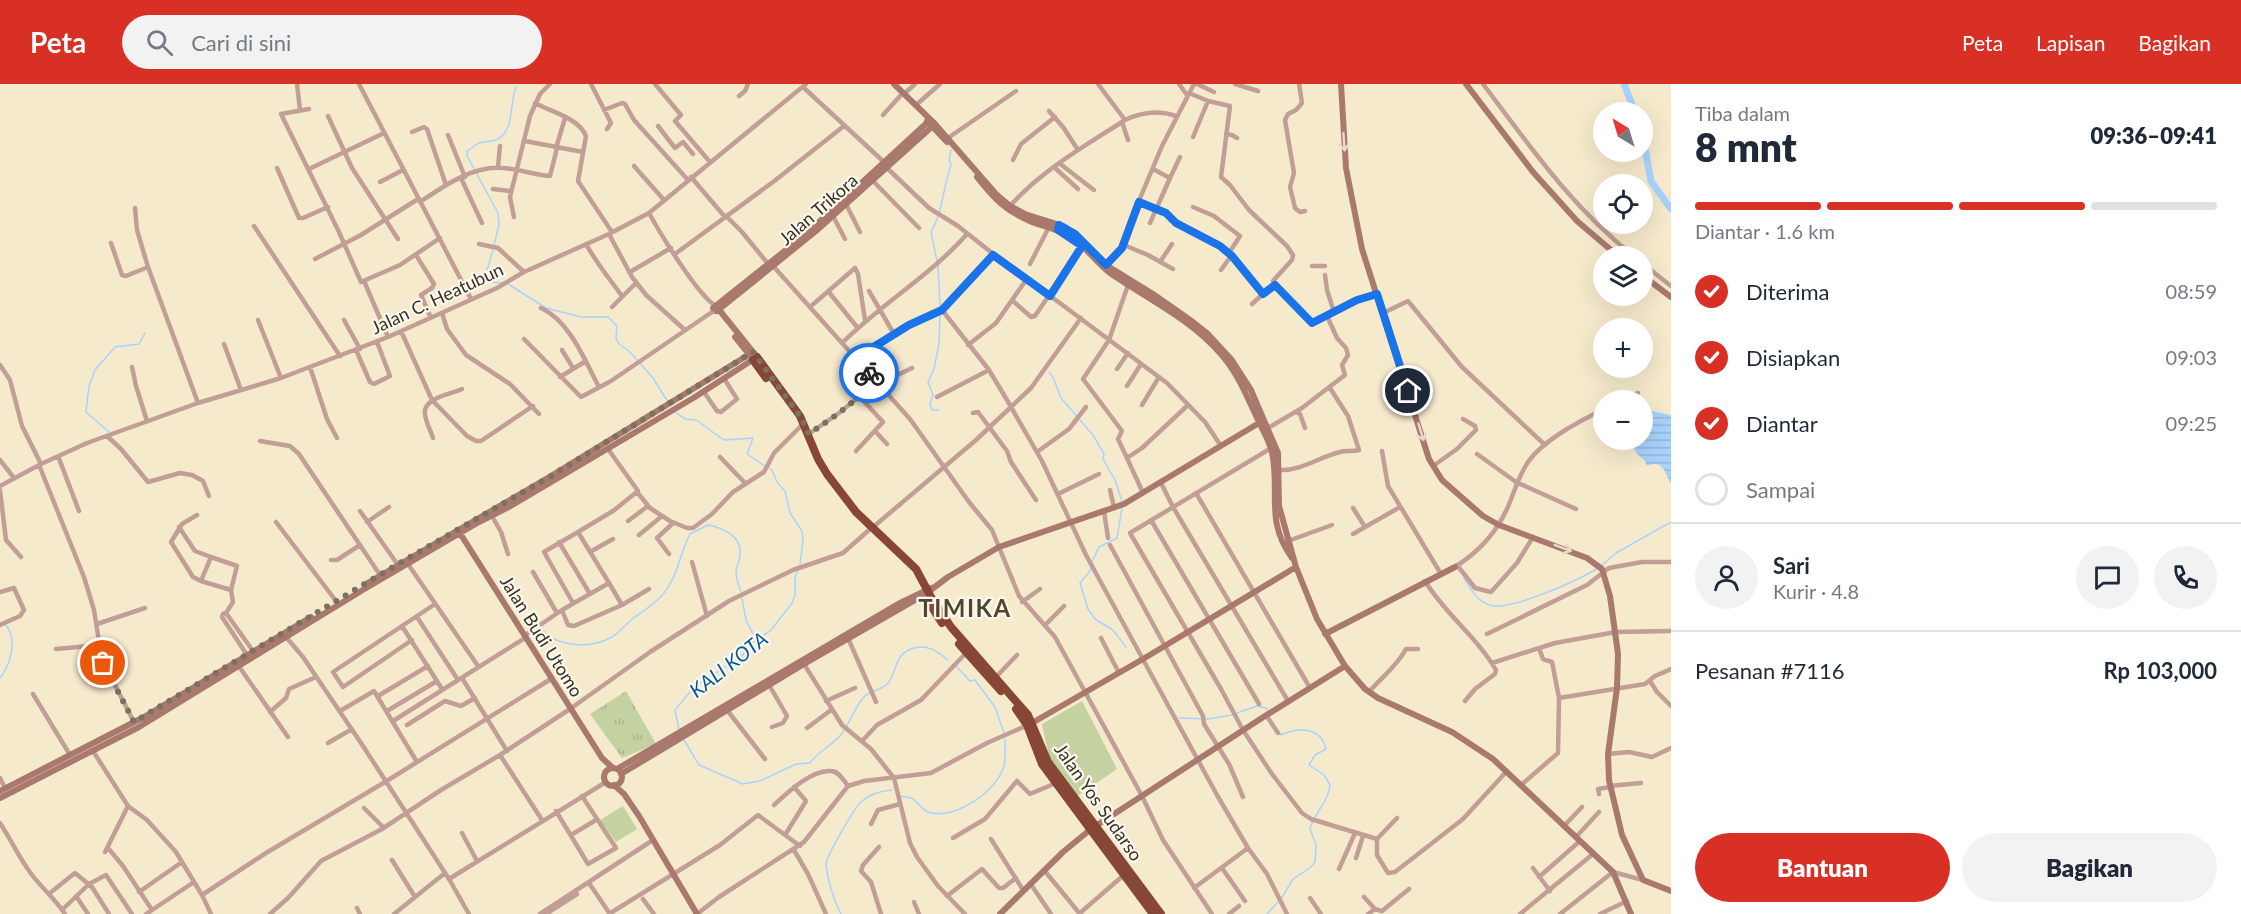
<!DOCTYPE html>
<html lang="id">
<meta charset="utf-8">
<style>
body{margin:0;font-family:Lato,sans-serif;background:#f2f2f3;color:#1f2937;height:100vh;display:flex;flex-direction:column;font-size:22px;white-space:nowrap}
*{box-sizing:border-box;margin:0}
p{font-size:20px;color:#747a83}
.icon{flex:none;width:33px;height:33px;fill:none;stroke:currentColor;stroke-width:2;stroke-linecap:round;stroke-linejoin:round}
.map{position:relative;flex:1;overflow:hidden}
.panel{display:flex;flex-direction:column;background:#fff;width:570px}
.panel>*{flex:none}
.needle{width:39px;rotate:322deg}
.buttons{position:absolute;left:1593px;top:18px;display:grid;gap:12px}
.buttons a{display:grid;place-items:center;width:60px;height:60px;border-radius:50%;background:#fff;box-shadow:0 6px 24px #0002;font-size:30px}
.pin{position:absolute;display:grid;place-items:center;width:51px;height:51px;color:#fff;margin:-26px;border:3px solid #fff;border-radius:50%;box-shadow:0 2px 6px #0007}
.courier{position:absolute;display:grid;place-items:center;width:60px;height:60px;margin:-30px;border:4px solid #1a73e8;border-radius:50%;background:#fff;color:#222;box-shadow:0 2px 8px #0007}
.headline em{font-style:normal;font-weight:800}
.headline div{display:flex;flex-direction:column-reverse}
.headline{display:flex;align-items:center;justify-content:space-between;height:102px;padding:0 24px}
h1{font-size:39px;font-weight:800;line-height:45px}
.bar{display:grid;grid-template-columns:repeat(4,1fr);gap:9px 6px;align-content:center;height:72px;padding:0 24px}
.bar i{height:8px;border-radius:4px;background:#e0e1e3}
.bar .selected{background:#d93025}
.bar p{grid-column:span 4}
.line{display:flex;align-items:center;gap:15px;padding:0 24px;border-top:2px solid #e0e1e3}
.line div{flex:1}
.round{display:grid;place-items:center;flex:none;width:63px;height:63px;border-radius:32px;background:#f2f2f3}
ol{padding:0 24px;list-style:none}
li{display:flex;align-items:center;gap:18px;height:66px}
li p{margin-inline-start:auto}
li .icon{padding:6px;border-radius:50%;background:#d93025;color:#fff;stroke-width:4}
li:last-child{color:#747a83}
li i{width:33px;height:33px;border:3px solid #e0e1e3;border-radius:50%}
.primary-button{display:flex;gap:12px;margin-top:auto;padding:12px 24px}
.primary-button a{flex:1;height:69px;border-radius:36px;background:#d93025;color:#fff;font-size:24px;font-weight:800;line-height:69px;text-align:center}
.primary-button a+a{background:#f2f2f3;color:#1f2937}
header{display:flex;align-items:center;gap:36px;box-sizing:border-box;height:84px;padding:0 30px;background:#d93025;color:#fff}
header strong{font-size:28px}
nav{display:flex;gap:33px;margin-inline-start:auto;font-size:21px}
.search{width:420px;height:54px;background:#f2f2f3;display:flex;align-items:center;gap:15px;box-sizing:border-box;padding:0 21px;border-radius:33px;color:#747a83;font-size:22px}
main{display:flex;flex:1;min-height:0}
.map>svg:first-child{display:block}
.grass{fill:url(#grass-tufts)}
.park{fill:#c4d1a0}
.water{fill:url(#water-rules)}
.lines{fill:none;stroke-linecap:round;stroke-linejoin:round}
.stream{stroke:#a8d3fe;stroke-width:1.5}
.river{stroke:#a8d3fe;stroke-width:7}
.street{stroke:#c19e96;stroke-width:4.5}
.secondary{stroke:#aa796d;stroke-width:6}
.highway{stroke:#884636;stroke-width:8}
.oneway{stroke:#e8d8cd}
.done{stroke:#7a7261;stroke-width:6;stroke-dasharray:0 10.8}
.route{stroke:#1a73e8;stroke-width:8}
.labels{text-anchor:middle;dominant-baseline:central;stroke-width:4.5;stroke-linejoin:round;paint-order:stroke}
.street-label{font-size:18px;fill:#373227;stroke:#fdf8ed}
.water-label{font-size:20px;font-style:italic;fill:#005997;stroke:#fdf8ed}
.district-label{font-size:24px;font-weight:bold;letter-spacing:1.5px;fill:#50462d;stroke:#fdf8ed}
</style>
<header>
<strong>Peta</strong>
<div class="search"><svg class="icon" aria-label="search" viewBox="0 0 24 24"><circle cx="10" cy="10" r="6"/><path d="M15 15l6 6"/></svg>Cari di sini</div>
<nav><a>Peta</a><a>Lapisan</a><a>Bagikan</a></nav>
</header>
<main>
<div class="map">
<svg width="1671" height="830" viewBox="0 0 1671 830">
<defs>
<pattern id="grass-tufts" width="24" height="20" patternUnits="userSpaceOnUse" patternTransform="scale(1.5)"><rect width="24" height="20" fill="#c4d1a0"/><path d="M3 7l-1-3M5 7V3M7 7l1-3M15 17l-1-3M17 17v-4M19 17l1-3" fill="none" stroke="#a9b48a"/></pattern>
<pattern id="water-rules" width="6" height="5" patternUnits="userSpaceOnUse" patternTransform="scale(1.5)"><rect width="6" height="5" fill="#a8d3fe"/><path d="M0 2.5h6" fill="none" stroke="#91b6da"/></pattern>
</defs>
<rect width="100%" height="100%" fill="#f6eacd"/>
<!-- grass -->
<path class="grass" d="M626,607L656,660L622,674L590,630Z"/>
<!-- park -->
<path class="park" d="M1082,617L1117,685L1076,713L1050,677L1042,640Z
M623,722L637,745L616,758L600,736Z"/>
<!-- water -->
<path class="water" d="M1643,325L1671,331V400C1665,389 1663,375 1647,382L1645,377L1636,369L1631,356H1642Z"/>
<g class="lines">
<!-- stream -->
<path class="stream" d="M494,161L499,141L498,129L467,72V67C471,65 475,61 479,59C485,57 492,58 498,55C515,45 509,19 516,3
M493,166L485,193L490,198L503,199
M937,177L931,148C943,128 943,103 951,81L949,76L951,66
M938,181L940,222
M508,200L546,224L581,233H608L617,242L616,254L618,259L629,267L653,294L668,318
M1049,288L1053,293L1061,314L1093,351L1104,370L1103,375L1115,396L1122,417
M939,326H932L930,320L933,311L928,298L934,285L939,260L940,229
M674,327L685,335L696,336L724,356L753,354L747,370L765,382
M109,348L86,328L89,302L95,286L115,263L139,260L145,249
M769,384L772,386L777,398L785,407L790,429L802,447L803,456L800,481
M1092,478L1099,463L1117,454L1122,424
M1602,481L1616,469L1671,438
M1091,483L1090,487L1080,499L1088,525L1095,535L1113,546L1126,563
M1464,494C1471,505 1476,516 1489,521C1509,528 1579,496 1598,484
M742,514L746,536L756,556
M540,544C556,563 589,565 610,554C619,549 626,540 635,533C645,526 656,519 664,509C678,492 680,469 690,450L708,441C723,444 742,452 740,470C740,477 736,483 736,489C736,495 739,502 741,508
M956,582L970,597L975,596L995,623L1004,649
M0,594C11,580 18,554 5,540
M1237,629L1257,622L1266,624L1268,626
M1179,634L1208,635L1232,631
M679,646L675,626L695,602L740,574L753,559L771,546L792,519L795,511V493L798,487
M1280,649L1281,651C1299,643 1321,643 1326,665L1315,671L1309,681L1324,691L1330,701C1329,717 1314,729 1310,745L1316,761L1315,778L1311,783L1293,795L1281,815
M684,656L699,681L743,700L760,697L796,680L810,679C819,666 834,661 843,648C851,637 855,622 865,612C872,606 883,606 889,598C897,586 895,571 911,565C926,559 937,567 948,576
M900,712C903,713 910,713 913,715C920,719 921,727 931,729C956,735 997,707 1004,682C1006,674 1005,663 1005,655
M841,830C833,814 828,799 826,781C825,774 856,721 862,717C871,709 881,707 892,706
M1267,830L1278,818"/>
<!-- river -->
<path class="river" d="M1624,0L1635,28
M1642,49L1651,97L1671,125"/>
<!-- street -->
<path class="street" d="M297,0L300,26
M359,0L471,215
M591,0L611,39L607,45
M655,0L681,31L675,37L710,78
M1179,0L1187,11
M1197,0L1214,8
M1235,0L1258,7
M1299,0L1302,19L1296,26L1288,30L1285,36L1294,89L1290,103L1295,124L1300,128L1305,127
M1483,0C1529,61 1573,125 1634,172
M803,3L885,79
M1189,9L1208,17L1230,22L1221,93L1230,101L1249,126L1287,162L1293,171L1292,176L1273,197L1275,201L1263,210
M904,10L915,0
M739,12L745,7L748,0
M535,19C551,28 579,34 586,52L578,97L612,148
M916,21L940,0
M309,25L281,30L339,148L361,198L400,181L440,154
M604,26L622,19L625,20L634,36L688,96
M1049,27L1063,43L1078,66
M883,31L901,11
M328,32L352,84L398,155
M1125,36C1142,28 1159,26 1176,32
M1122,38L1128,56
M658,42L675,64L683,58L693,70
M412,48L424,43L427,45L446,101
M1226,50L1232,51L1237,54
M448,51L465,93
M1193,53L1208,17
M948,54L1016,7
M525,57L583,68
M556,64L565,34
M1013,76L1021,60L1055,33
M1059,79L1094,106
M634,82L664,116
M498,83L500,62
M1054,83L1078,105
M277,84L299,134H303L328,123
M887,84L929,124L958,142L1026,196L1053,214L1167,299L1205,338L1221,362
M309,85L384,49
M1153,85L1170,94L1180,73
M691,93L725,133
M461,94L482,139
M871,95L919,144
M380,98L403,86
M493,105L511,107
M420,118C444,102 473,81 503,84C519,85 534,91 550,92L557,64
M1139,118L1166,129L1176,139L1220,161L1229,169L1263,210L1252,220
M846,120L860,148
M1010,122C1042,86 1085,62 1125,36L1098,0
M1193,123L1214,132L1240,152L1229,169
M135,124L137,146L148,183L198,319
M649,129C660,149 698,212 716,222
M726,132L742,148L769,181
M833,132L845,155
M514,133L510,113L530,32L540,10L550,0
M1150,139L1170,94
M254,142L340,272
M609,150L632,193L646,211L685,246
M111,159L122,191L126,192L148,183
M479,160L498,164L524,188
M586,160C597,180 609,194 622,212
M1124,161L1148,171L1173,185
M675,170L773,98L844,42
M416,171L434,200L432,204L421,211L431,234
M993,171L942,226L989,286L1007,316L1042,377L1086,471L1217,711L1248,764L1267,790L1287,830
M315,175L361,151L418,115
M1160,178L1172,160
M1642,179L1671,202
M1030,180L1049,143
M1106,181L1122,164L1133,131L1162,62L1194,0
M1312,182H1325
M774,183L910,335L969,418L992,446L1019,512L1055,553L1142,712L1163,756L1212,830
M1221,186L1231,172
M630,188L671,164
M1325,191L1327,206L1334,228
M364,197L388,253
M1275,201L1313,239L1357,216L1377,210
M828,207L857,243
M869,207L894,250
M1013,217L1031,233L1035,232L1082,162
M612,223L636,199
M810,223L855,184L858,190L865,236
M541,224C570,237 585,277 599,303
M442,229L447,245L466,271L510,300L539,330
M1383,229L1408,217L1462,283L1545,361
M258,236L281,294
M344,236L360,265
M401,247L432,316L467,352L476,357H481L533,322
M524,255L581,313L611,297L712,228H716
M842,259C881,220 931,191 967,150
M224,260L241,306
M968,261L996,239L1026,196
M356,266L370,298L374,300L390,292L377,258
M562,266L573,284
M857,274L908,241L942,226
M0,281L10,296L22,342L41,380
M132,283L136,302L147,337
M310,283L327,335L337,354
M1117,285L1128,269
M560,293L586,277
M879,300L912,284
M1127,302L1141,280
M704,308L717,327L721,328L737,315L725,296
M937,313L989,286
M1621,316L1638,309
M1142,321L1159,293
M1296,328L1300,330L1305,344
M973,329L978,328L1007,367L1011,378L1036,416
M1268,344L1302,324L1345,291L1342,281L1348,271L1346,264L1337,254L1327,232
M875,347L887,360
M807,351L839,329L877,298
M107,352L121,365L148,398L180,389L192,391L203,397L209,412
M433,354C431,347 423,333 425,326C428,313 452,310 462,305
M260,357L290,362L299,370L380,491
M1273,363L1130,449L1221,605L1243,646L1272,690L1302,729L1311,735L1377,755V771L1388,789L1395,788L1463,735L1507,687
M856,367L883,338L860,313
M1382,367L1388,402L1441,490
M1037,368L1069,345L1086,323
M1477,370L1516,398L1576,425
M58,372L79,427
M720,373L746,400
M1127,374L1118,355L1122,347L1083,295L1109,256L1128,201
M0,376L14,394
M39,381L84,493L94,526L102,576L134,638
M1433,382L1457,365L1476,346L1475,342L1463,335
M1280,386C1301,387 1319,373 1340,368C1346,366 1352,368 1359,366L1348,332L1330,304
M1161,399L1173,423L1288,617
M0,402L41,380L87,359L198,319L281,294L388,253L497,204L524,188L609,150L649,129L806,0
M0,406L6,456L21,473
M1110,406L1114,423
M637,408L650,424L670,437L687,444H693L712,430L733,408L764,388L774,369L801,342
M1143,409L1127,374L1142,364L1188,321
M1196,409L1310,604
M1058,410L1099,390
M1353,424L1365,443
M360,427L398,481
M1104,427L1108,454
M197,431L182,440L171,458L193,493L201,497
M492,432L501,448L508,470
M1151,436L1259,620
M628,437L648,422
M276,438L336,517
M367,438L389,423
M179,443L195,467L211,473
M872,444L976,356L1031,304L1081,234
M1353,450L1400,423
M639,451L662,432
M1288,457L1332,441
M559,458L590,510
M1110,461L1203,632L1204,640L1229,680L1243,713
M590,468L613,455
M669,470L657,454L673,439
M331,476H337L360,461
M692,478L707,532
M408,480L478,582
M1457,481L1475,504L1491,508L1517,479L1533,453
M1455,483C1477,469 1496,449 1507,425C1514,409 1518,393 1528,378C1543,356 1580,337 1604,325
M533,488L557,529
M1425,497C1445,530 1477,553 1496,586L1495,590L1475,605L1465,617
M609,499L622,521
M231,506L201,497L211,473L237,482L231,506L233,518L226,529L253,567
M0,508L14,504L24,526L20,532L0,541
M1022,518L1040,505
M573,519L544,468L578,448
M562,526L568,541L574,542L622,521L649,505
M226,529L223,530L222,533L247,571
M417,533L458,596
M97,540L145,524
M1045,541L1064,522
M402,542L442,605
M1487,550L1587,501L1609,484L1642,478H1671
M524,552L562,526L609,499L578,448L613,427L638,407L608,365
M286,553L303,573L363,662L449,795L469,830
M848,554L876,618
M1101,554L1119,589
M412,556L343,603L333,588L435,520
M1539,564L1543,575L1552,578L1559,614
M56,565L100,561
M1492,579L1555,559L1616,548L1671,547
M804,580L842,641L871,665L894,694L910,759L917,773L938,802L965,830
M238,581L288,653
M996,593L1017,571
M462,594L507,667
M1650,597L1657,608L1671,622
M768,599L787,632L783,639L772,643
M1369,608C1382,593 1397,582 1406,565H1418
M33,610L70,671
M378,612L428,582
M826,617L855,604
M727,626L765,675
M340,627L374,607L417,678
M387,627L437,597
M270,628L286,614L289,605L316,593
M1266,631L1278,649
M393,637L525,554
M407,641L445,617L461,622L475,614
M807,644L831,626
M862,657L877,641L921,616L966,569
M328,659L352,645
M93,667L128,722L147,736L176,768L202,811L266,769L385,698L551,595
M1608,670L1629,668L1652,673L1671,664
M500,671L542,736
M0,694L5,704
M1521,701L1558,669L1559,614L1645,600L1655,592L1671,585
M1609,702L1641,699
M1599,710L1598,705L1610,703
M774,721C787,709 812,685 831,687C839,687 844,697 848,702
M364,724L384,744
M556,727L588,780L616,764L582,712
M0,739C11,756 20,775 32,791C42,804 56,816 65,830
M871,740L878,726L900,720
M1564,742L1582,723
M462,749L477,777
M571,751L596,736
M785,751L806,717L794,703
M1576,753L1599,728
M953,754L985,735L1017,697L1030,710L1056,699
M991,755L1023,806
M1377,755L1397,734
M879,763L863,781L861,787L871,798L881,830
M108,764L123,782L152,826
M794,766L808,790L826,830
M105,768L128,722
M1356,774L1363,752
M392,776L415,813
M1222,784L1245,817
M1533,784L1550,807
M1339,785L1355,749
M1044,786L1080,830
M1539,793L1580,757
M449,795L606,698
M589,799L610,830
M1030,799L1051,830
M1194,804L1248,764
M139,808L182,778
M50,809L75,789L92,803L109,830
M202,811L211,830
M76,812L88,830
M947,812L982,785L999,804H1003L1016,794
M1364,813L1375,825
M1310,814L1321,830
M643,815L654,830
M914,818L919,830
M357,824L360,830
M62,826L89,800L106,791L132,830
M1080,829L1125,790
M146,830L194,798
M270,830L288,814L321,777L382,745L441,706L500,671L570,625L650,568L729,517L793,486L843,469L869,446
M394,830L445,789
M540,830L653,756
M546,830L577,810
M609,830L720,761L758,731L800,762
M697,830L719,813L804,758L848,702L864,697L931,689L987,659L1028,641
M1229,830L1239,822
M1368,830L1375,825L1382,827L1409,805
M1520,830L1593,770
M1560,830L1613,788L1643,796
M1600,830L1627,817"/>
<!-- secondary -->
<path class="secondary" d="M894,0L935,40L996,110L1010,122L1025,130L1063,142L1075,150L1106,181L1153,210L1193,238L1207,249L1231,275L1251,306L1278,369L1279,422L1296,483L1317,535L1345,582L1365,605L1378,614L1452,648L1493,675L1613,788L1631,830
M1341,0L1346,84L1362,165L1429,375L1442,396L1483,432L1499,441L1587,474L1602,485L1610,512L1618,570L1617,604L1608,670L1609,696L1622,751L1643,796L1671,807
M1466,0L1533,88L1577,137L1618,172
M927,37L947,58
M977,93C994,115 1006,127 1032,138C1045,143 1058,145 1070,153C1086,162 1096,179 1110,189C1148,215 1189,234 1220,269C1239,290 1248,316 1260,340C1265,351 1272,362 1273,374C1279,412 1266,438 1292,474
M1642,191L1671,213
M713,224L806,150L930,36
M717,227L816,147L935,40
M735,253L751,273
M458,446L602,674L613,684
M366,500L551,392L753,268
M1325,550L1455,483
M1270,629L1345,582
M1032,639L1143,575L1296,483
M604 693a9 9 0 1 1 18 0a9 9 0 1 1-18 0Z
M617,685L898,520L931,504
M621,690L804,580L924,511L948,493L999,463L1124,420L1259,339
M614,701L624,710L639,732L697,830
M0,707L144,633L311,533
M0,714L139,643L366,504L479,438L509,423L695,313L757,273L716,222
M1000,830L1063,768L1091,745L1268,630"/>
<!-- highway -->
<path class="highway" d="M757,273L800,332L818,375L827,390L856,428L916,485L931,513L951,543L1028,631L1048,678L1161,830
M753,276L766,294
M928,517L942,539
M959,560L1001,607
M1016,625L1027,641L1042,680L1153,830"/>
</g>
<!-- one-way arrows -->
<defs><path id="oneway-shaft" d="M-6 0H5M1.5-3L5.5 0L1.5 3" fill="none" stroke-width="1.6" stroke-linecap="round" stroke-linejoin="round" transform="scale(1.5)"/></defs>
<g class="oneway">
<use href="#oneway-shaft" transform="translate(1344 58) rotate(86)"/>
<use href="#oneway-shaft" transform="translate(1421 348) rotate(73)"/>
<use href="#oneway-shaft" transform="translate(1563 464) rotate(21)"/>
</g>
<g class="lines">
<!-- done -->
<path class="done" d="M103,579L134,638L398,480L551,392L753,268L800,332L809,350L839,329L877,298L869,289"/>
<!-- route -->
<path class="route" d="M869,289L856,274L909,241L942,226L993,171L1050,212L1082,162L1058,146L1059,141L1075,150L1106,181L1122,164L1139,118L1166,129L1176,139L1220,162L1232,172L1263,210L1275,201L1312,239L1357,216L1377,210L1408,307"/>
</g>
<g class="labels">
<!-- street labels -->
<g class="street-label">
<text transform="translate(818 125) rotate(-41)">Jalan Trikora</text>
<text transform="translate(437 214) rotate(-25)">Jalan C. Heatubun</text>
<text transform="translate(542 552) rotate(58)">Jalan Budi Utomo</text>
<text transform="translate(1099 718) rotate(55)">Jalan Yos Sudarso</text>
</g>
<!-- water labels -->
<g class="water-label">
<text transform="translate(728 580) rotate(-38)">KALI KOTA</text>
</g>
<!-- district labels -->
<g class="district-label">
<text x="965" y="523">TIMIKA</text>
</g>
</g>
</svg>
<div class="buttons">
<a><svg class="needle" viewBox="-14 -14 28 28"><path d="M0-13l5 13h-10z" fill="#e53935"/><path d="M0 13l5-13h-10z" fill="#747a83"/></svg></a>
<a><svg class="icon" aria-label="locate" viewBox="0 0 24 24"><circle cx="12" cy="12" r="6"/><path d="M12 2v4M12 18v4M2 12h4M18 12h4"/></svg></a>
<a><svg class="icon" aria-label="layers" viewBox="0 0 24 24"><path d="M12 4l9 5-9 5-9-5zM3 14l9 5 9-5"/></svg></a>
<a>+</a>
<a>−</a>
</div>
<div class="pin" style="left:103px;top:579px;background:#ea580c"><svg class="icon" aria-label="bag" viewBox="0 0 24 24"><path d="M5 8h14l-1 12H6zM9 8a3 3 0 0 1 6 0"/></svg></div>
<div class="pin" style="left:1408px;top:307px;background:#1f2937"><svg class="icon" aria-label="home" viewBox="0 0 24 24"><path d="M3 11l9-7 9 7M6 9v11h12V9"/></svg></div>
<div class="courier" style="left:869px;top:289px"><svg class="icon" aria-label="bike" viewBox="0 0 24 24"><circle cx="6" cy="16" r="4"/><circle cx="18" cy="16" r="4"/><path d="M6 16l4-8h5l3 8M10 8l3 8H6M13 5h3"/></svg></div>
</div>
<section class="panel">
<div class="headline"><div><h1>8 mnt</h1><p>Tiba dalam</p></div><em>09:36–09:41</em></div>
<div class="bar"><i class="selected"></i><i class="selected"></i><i class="selected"></i><i></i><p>Diantar · 1.6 km</p></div>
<ol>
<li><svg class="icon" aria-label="check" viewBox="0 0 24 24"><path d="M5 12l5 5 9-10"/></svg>Diterima<p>08:59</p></li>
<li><svg class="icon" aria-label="check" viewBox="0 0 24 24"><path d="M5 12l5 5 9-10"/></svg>Disiapkan<p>09:03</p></li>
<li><svg class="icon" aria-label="check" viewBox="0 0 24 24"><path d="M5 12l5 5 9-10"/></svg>Diantar<p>09:25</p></li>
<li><i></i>Sampai</li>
</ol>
<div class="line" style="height:108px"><a class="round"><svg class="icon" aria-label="person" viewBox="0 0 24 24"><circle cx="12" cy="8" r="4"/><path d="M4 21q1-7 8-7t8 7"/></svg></a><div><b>Sari</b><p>Kurir · 4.8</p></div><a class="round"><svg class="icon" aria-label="chat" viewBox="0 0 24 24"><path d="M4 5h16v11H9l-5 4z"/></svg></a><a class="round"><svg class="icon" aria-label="phone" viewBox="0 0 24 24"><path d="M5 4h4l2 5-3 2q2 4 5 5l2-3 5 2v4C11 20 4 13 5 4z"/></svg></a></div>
<div class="line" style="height:78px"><div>Pesanan #7116</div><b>Rp 103,000</b></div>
<div class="primary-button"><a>Bantuan</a><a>Bagikan</a></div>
</section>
</main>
